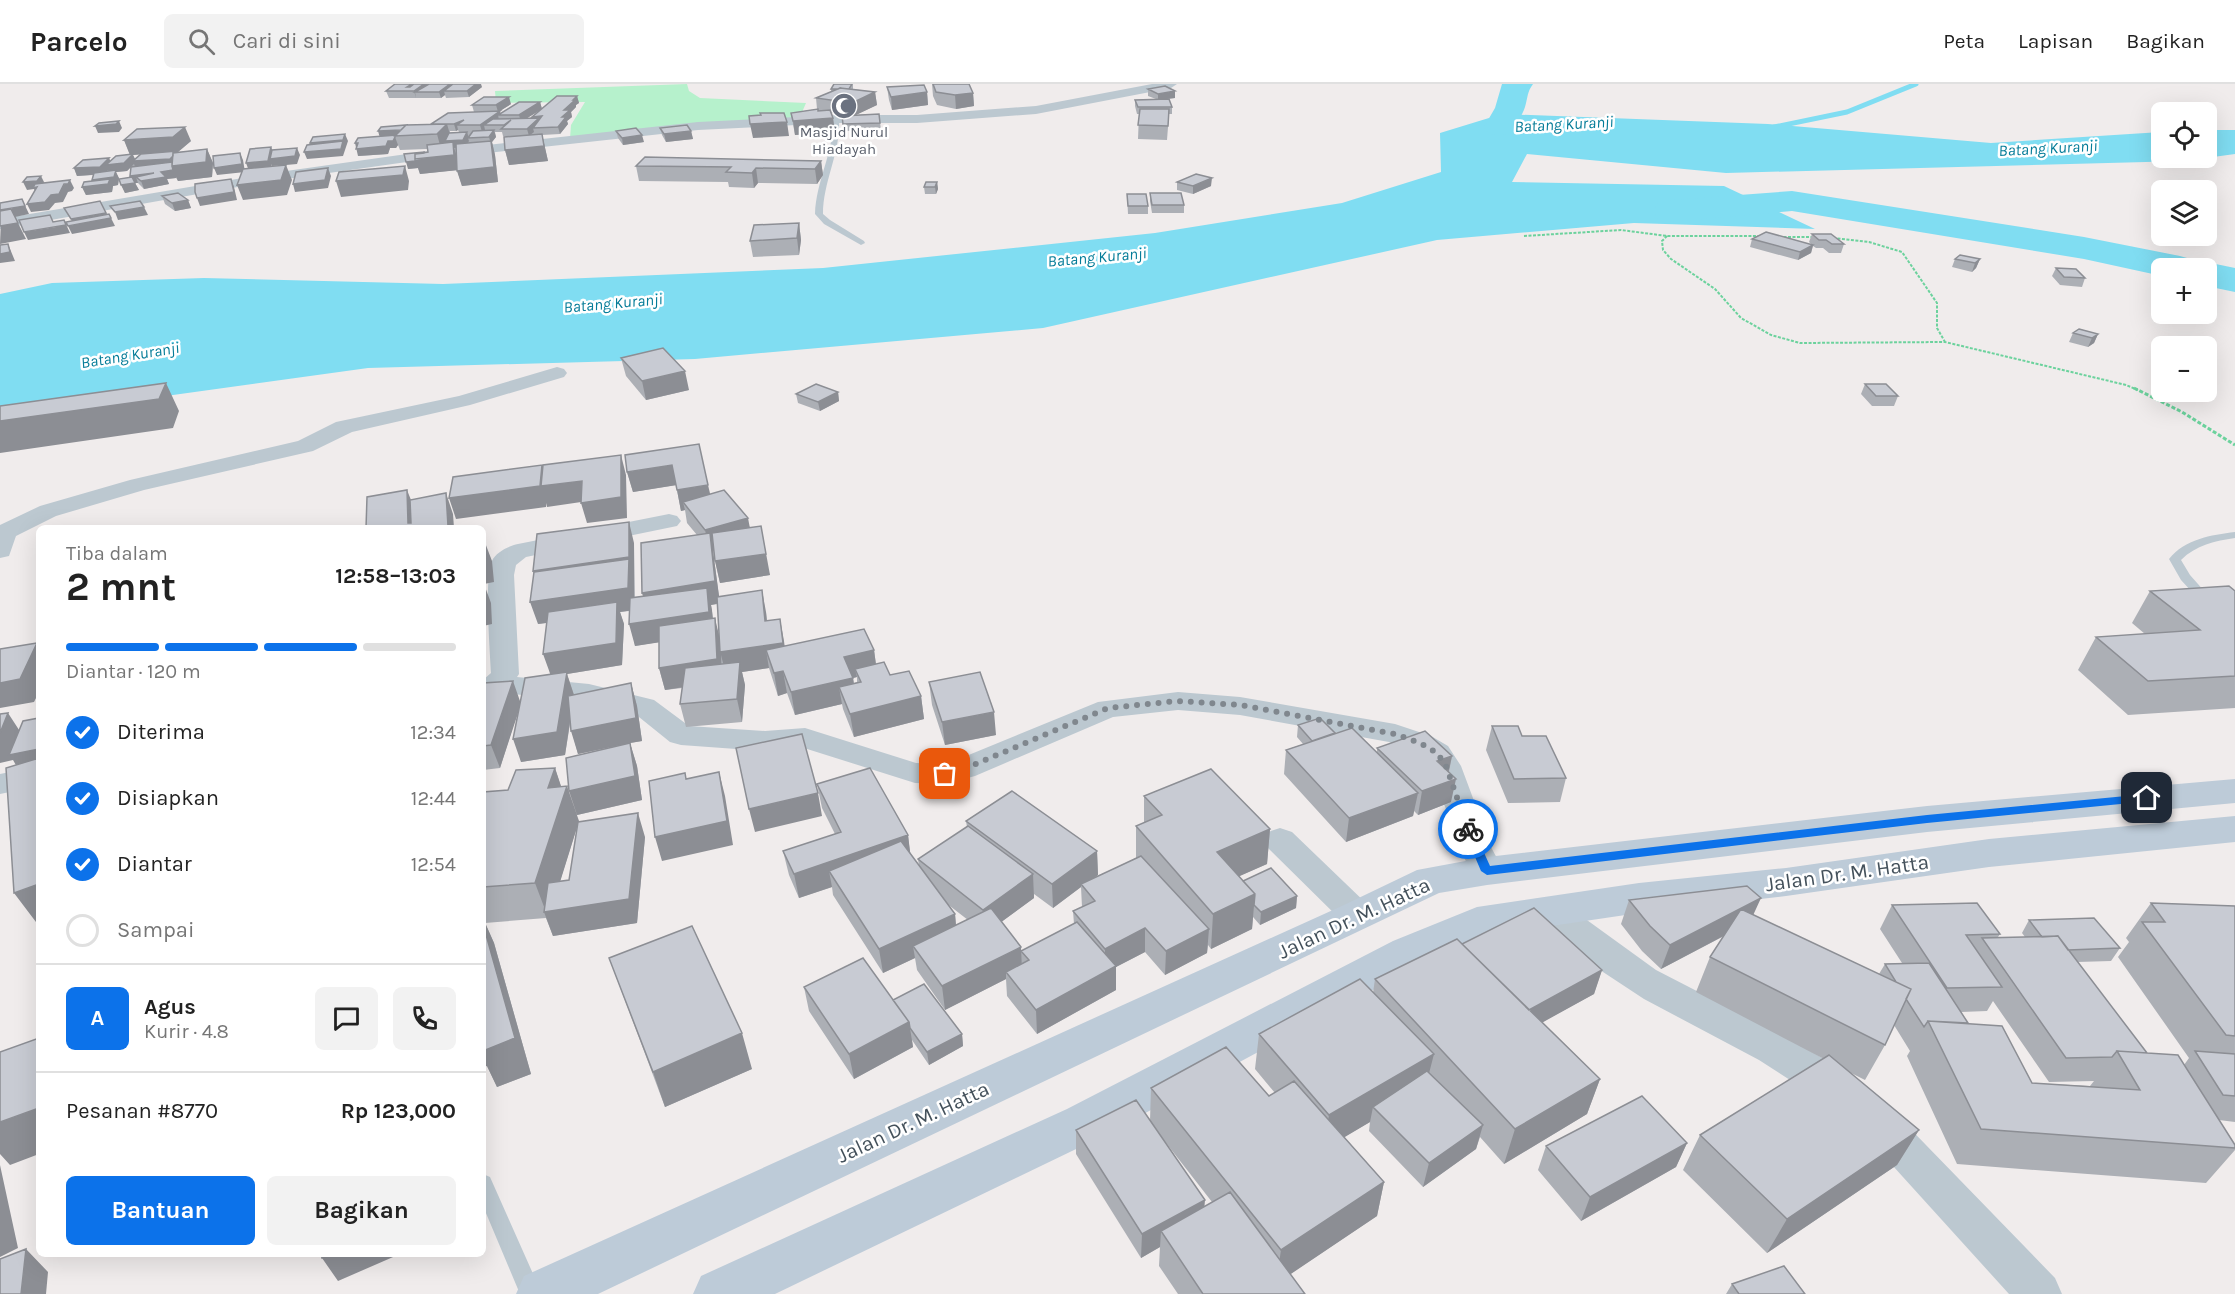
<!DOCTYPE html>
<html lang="id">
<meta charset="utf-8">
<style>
body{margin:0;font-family:Karla,sans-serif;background:#f2f2f2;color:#222;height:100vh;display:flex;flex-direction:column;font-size:22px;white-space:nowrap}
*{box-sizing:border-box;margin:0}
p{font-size:20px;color:#767676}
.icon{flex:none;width:33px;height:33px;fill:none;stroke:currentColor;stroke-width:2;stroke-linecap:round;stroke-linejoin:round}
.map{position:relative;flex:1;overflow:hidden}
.details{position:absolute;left:36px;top:441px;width:450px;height:732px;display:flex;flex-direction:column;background:#fff;border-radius:9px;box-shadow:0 6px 24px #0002}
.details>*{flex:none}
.buttons{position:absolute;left:2151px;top:18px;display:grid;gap:12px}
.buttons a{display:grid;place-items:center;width:66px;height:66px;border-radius:9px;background:#fff;box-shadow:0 6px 24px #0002;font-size:30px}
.pin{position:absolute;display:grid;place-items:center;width:51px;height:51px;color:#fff;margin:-26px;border-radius:12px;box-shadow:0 3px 9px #0006}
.courier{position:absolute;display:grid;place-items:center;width:60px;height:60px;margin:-30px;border:4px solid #0c72ea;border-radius:50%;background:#fff;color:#222;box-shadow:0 2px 8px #0007}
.summary em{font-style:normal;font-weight:700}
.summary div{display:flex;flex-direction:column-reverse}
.summary{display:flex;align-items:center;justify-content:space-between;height:102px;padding:0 30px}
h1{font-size:39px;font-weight:700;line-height:45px}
.bar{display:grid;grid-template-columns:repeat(4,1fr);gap:9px 6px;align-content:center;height:72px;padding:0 30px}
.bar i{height:8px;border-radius:4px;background:#e0e0e0}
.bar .on{background:#0c72ea}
.bar p{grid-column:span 4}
.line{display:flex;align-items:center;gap:15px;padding:0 30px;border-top:2px solid #e0e0e0}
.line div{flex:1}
.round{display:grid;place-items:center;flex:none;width:63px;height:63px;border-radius:9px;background:#f2f2f2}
ol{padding:0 30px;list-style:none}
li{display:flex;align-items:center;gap:18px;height:66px}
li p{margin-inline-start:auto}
li .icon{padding:6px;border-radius:50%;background:#0c72ea;color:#fff;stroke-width:4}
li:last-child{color:#767676}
li i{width:33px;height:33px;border:3px solid #e0e0e0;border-radius:50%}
.primary-button{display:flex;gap:12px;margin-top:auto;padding:12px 30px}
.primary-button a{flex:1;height:69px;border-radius:9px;background:#0c72ea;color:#fff;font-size:24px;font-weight:700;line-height:69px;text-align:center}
.primary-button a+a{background:#f2f2f2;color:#222}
header{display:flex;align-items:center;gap:36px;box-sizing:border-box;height:84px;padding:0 30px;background:#fff;border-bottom:2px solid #e0e0e0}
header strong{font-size:28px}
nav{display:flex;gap:33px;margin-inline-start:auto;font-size:21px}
.search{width:420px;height:54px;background:#f2f2f2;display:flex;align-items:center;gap:15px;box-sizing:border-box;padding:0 21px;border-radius:9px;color:#767676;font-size:22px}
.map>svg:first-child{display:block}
.green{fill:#b6f1cc}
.water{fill:#80ddf2}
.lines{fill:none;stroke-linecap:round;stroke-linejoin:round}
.stream{stroke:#80ddf2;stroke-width:5}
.river{fill:#80ddf2;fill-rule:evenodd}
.path-far1{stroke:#6cd29d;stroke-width:2;stroke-dasharray:3 1.5;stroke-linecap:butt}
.path{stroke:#6cd29d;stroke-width:3;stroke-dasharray:4 2;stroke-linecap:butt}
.service{fill:#bcc8d0;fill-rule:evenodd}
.minor{fill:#bcc8d0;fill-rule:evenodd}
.secondary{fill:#bdcbd8;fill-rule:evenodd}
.wall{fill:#acafb5;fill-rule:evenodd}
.shaded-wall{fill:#8c8e94;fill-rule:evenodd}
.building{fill:#c8cbd3;stroke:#8c8e94;stroke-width:1.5}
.route{fill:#0c72ea}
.done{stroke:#80878e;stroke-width:6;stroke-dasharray:0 10.8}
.labels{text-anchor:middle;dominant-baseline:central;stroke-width:5;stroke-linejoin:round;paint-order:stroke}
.far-worship-label{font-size:15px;fill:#5b616d;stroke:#fff}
.far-water-label{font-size:16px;font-style:italic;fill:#047c98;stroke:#fff}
.near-street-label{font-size:21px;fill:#44515b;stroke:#fff}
</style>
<header>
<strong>Parcelo</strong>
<div class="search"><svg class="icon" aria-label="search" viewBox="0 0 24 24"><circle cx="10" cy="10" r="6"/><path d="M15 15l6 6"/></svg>Cari di sini</div>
<nav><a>Peta</a><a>Lapisan</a><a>Bagikan</a></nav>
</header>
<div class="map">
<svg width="2235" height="1210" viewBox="0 0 2235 1210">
<rect width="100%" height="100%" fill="#f0ecec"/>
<!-- green -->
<path class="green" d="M687,0L689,7L700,14L806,19L800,33L570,55L571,41L585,18L496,19L495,7Z"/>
<!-- water -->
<path class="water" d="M1502,30L1768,40L1991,59L2161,48L2162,74H2206L2207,46H2235V70L2184,77L1726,89L1527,70L1512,98L1724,102L1815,145L1634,139L1437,156L1043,244L695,275L368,284L0,335V210L52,199L204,194L443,200L823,184L1155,149L1342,119L1441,88L1440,49Z"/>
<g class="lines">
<!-- stream -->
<path class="stream" d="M1774,43L1847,28L1916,0"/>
<!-- river -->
<path class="river" d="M1502,0H1533C1527,8 1528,13 1525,23C1522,32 1515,42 1510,49L1499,52L1488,49L1484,43L1495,24Z
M1792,107L2084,153L2180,172L2194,176L2197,180L2206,178L2235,184V208L2206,202V184H2162V192L2084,175L1792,127L1671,138L1658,135L1653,127L1658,119L1671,116Z"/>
<!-- path-far1 -->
<path class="path-far1" d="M1524,152L1621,146L1667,152H1762
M1667,152L1662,157L1663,166L1671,175L1715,205L1741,234L1771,251L1800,259L1945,258L2126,301L2138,306
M1779,153H1813
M1833,154L1869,158L1902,168L1937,219V244L1945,258"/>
<!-- path -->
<path class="path" d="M2134,304L2182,328L2235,361"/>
<!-- service -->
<path class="service" d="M836,33L839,35C841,68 823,97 823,130L830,136L864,157L865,159L861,161L824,140L815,130C816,97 834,68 833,35Z
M2235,448V454C2215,457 2196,461 2181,476L2190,491L2213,517L2211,520H2203L2181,496L2169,475C2185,455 2211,451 2235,448Z
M483,1090L490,1093L542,1210H520L483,1122Z"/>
<!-- minor -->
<path class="minor" d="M1152,0H1177L1171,4L1036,30L917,39H836L698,46L414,77L272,97L0,145V135L272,89L414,69L698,38L836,31H917L1036,22Z
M557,283L564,285L567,289L564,293L470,321L352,348L313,367L144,406L56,432L16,452L9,472L0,474V441L40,422L130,396L298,357L336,338L459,312Z
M669,430L677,432L681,437L677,442L526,473L516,481L514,491L519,590L517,593L589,600L654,616L689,642L765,647L805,644L916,679L945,680L954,677L1098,618L1178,608L1240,613L1395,640L1431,652L1448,662L1461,682L1492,765L1504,787L1499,796L1487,799L1475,796L1460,765L1431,683C1422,669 1405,664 1389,658L1240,631L1178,626L1113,633L975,692L945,700L915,699L804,664L765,667L681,661L670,658L634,629L589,618L502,609L483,617V596L491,589C490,567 484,494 492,477C496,468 509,462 518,460Z
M39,682V702L0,710V690Z
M1280,744L1292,748L1370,823L1375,832L1370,841L1358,845L1346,841L1268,764L1264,756L1268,748Z
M1550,814L1562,818L1656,886L1786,953L1831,979L1852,994L1858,1006L1852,1018L1838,1023L1824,1018L1759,976L1644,915L1603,888L1538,836L1533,827L1538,818Z
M1878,1020L1892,1026L2055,1194L2062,1210H2009L1864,1050L1858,1038L1864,1026Z"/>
<!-- secondary -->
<path class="secondary" d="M2235,695V719L1927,748L1487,801L1439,809L598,1210H516L524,1192L1344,821L1417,786L1487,773L1927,722Z
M2235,732V758L1989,783L1786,812L1639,829L1483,852L1423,879L1101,1053L775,1210H693L701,1192L1067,1025L1393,857L1477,823L1639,799L1786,784L1989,755Z"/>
</g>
<!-- wall -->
<path class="wall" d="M853,0V5L875,8L877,21L855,31L879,30L881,46L843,47L842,32H849L832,29L833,34L835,48L795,51L791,29L817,25L816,14L831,8V5Z
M932,0L973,9L974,22L956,25L937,21L933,12Z
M482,3L469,13L446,14L445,11L441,14H389L386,7Z
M887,3L927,8L928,21L892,26L889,16Z
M1148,5L1175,14L1166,15L1172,23V30H1169L1167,56L1138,55L1139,30H1137L1135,22V16L1156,15L1148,12Z
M577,12L579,19L576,21V23L571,28L572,33L567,37L568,40L560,50L542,51L548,77L509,81L505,66L515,52H503L502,48H495L496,53L492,58L495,71L498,98L462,102L457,86L420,90L418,84L408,85L424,69L428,68L427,65L400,66L398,61L396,64H390L388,70L358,72L380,53L431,40L474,28L472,21L511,20L500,27V30L540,18L542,25ZM539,27L532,33V34H526ZM458,46L459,48L450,49V47H456Z
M660,44L691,47L693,55L666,58L662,51Z
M616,47L644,58L623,61L618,54Z
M124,56L191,57L178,68L207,65L213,79L212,93L178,97L176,93V94L167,95L169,100L144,105L138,99H135L139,106L125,109L119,95L118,101L113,102L112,108L86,111L82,103L92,97L93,91L77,92L74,84L110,77L130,71ZM140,70L135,75L133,71ZM131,83V93L119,95L116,88L127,87Z
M821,77L823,91L817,100L758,99L754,104L729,103L728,98L639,97L636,82Z
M937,98L938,105L936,110H925L924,103Z
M1177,98L1211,102L1193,110L1177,106Z
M1150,109L1184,121V129H1152L1150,117Z
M1127,110L1148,122V130H1128Z
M162,112L188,116L191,124L175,127L165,120Z
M799,139L801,156L799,171L753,173L750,157Z
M1812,150L1844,160L1841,169H1829L1823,164H1816L1813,162L1811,169L1798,176L1750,163L1752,155L1812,161L1809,158Z
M1955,175H1980L1976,184L1972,188L1952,183Z
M2056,184L2085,194L2082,203L2060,201L2052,192Z
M2073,249L2098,250L2094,259L2088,263L2069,258Z
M621,274L689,306L646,316L626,292Z
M1865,300L1898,312L1894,322H1872L1861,310Z
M838,308L839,317L820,327L798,319L796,310Z
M627,388L710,410L750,443L770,491L720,499L713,467L719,513L766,528L767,537L785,562L874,566L876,580L921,612L924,635L854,653L843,625L842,620L795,631L787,609L778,612L769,584L742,588L745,601L742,638L686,643L680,620L682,604L665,606L659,584V558L635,562L629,527L620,528L624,540L622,581L567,590L574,611L631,599L637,622L642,657L630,659L637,682L642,716L577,731L612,663L578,670L570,640L565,671L521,678L518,627L500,684L483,686V599L520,618L550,591L547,539L538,540L634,459L635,514L644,512L697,451L687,439L685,426L681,427L676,401L633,408ZM718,520L720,553L713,534L711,521ZM857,593V598L854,599L853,594Z
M2150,507H2235V624L2128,631L2078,586L2096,553L2145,550L2132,539Z
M929,598L996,651L945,661L932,621Z
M1298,641L1335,649L1377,668V664L1452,672L1449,688L1451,718L1418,731L1414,727L1413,732L1346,758L1284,690L1286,666L1303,660L1297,653Z
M1492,642L1522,652L1566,694L1560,718L1508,719L1486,666Z
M555,684L561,703L579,738L645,753L637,839L553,852L546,834L485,839L494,859L531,990L497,1003L487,982L483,983V708L508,706ZM577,743L569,796L560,797Z
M817,700L908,751L910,770L919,782L918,775L967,743L966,737L1097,767L1098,791L1092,795L1136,774V742L1144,739V712L1270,745L1267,780L1239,792L1243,797L1297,812L1296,824L1260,841L1253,833L1252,845L1211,865L1208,861L1207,869L1165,891L1145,868L1116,883V906L1037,950L1007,912L1006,895L945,926L917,886L915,874L883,889L833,811L832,803L799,814L789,791L783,767L835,750L822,724ZM1081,803L1082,823L1073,827L1074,840L1021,867V863L1001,838L1034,814V810L1053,824ZM946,819L968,836L956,841L955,830Z
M1629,816L1753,831L1879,890L1885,880L1902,879L1880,845L1892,821L2000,850L1998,853H2025L2022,849L2029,836L2120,864L2111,877L2077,878L2147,969L2184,981L2189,974L2118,873L2129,858L2126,854L2151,819L2235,822V1038L2219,1036L2235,1061V1066L2206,1099L1957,1080L1907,972L1910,967L1894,941L1885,961L1865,996L1849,988L1919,1046L1897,1081L1767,1169L1683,1086L1700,1051L1824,975L1696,908L1710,873L1724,852L1661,885L1642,867L1621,840ZM1993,917L2049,998L2094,997L2090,1002L2032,999L1968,939L1961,928L1987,927Z
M1462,860L1602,886L1594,910L1542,938L1600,995L1587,1030L1504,1080L1480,1053L1476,1065L1423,1103L1369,1047L1370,1038L1344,1053L1384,1098L1377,1132L1290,1190L1305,1210H1178L1159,1182L1160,1163L1141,1174L1076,1070V1046L1150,1037L1151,1004L1269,1012L1275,1009L1255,985L1259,950L1373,909L1375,895ZM1163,1055L1212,1118L1204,1123Z
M609,874L752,985L665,1023Z
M804,903L893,916L962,950L963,962L929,981L912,956L913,963L854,995L809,927Z
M1687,1059L1676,1083L1581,1137L1538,1086L1546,1062Z
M1732,1200L1805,1210H1726Z"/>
<!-- shaded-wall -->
<path class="shaded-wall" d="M424,0H429L415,8L416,14L414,7Z
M450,0H455L444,7L445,11L441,14L439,8Z
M476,0H481L482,3L469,13L467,7Z
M1175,7V14L1158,16V10Z
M875,8L877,21L854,32L852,19Z
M927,8L928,21L892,26L891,13Z
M973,9L974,22L956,25L955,11Z
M577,12L579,19L576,21V23L571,28L572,33L567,37L568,40L560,50L558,43L564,26Z
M509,13L511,20L500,27L501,31H498L499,36L484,41L485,46L482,48L480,41L498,28L496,21Z
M540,18L542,25L521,38L519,31Z
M542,32L533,44L534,48L529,52L527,45L533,40L532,33Z
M833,34L835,48L795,51L793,37Z
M464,36L457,41L458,46L456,47L454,40Z
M119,37L122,44L119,48L98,49L95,42Z
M787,38L789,52L753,54L750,40Z
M447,40L451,54L467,48L469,54H468L469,57L465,63L454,64L457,72L459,86L420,90L418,84L408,85L406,78L426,74L441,65L437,50Z
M185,43L191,57L178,68L181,74L207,65L213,79L212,93L178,97L176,93V94L167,95L169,100L144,105L141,97L136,93L138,99H135L139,106L125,109L121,101L134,99L130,92L136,85L134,80L127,87L116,88L119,94L118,101L113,102L112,108L86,111L82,103L94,102L92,96L109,88L108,86L103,90L77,92L74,84L109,74L112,80L130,71L124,56ZM177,68L136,77L133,71Z
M406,46L395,52L380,54L378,47Z
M494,46L496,53L492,58L495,71L498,98L462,102L457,87L491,60L489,53Z
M691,47L693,55L666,58L664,50Z
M345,50L348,57L343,72L307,75L304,68L313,66L310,59Z
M542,50L548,77L509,81L505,66Z
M642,51L644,58L623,61L622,54Z
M395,53L398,61L396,64H390L388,70L358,72L355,59L388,57Z
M271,63L274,70L273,74L295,72L297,64L300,71L297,80L286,81L292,96L287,111L243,116L237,101L281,96L286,81L272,82V80L271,84L249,87L246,79L268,77Z
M240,69L243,76L245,88L217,91L214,84Z
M821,77L823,91L817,100L815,85Z
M405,82L409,97L408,106L341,113L336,97Z
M328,84L331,92L328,104L295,108L293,100Z
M756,84L758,99L754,104L752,89Z
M41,92L45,100L37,111L34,105L27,106L23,98Z
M1212,94L1211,102L1193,110V102Z
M231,95L234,103L237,116L200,122L197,114Z
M70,96L74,104L72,107L68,108L63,118L55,119L49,126L31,128L27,120L51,111Z
M937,98L938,105L936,110L935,103Z
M22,115L29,130L15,133L26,155L0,160L1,135Z
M188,116L191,124L175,127L172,119Z
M144,123L148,131L118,136L115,128Z
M106,129L109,134H111L115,142L72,150L68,142L73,141L71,135Z
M64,136L70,149L28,156L24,148L56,143Z
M799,139L801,156L799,171L797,154Z
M8,160L15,177L0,179V170Z
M1813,161L1811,169L1798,176L1800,168Z
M1980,175L1976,184L1972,188L1975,179Z
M2098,250L2094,259L2088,263L2092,254Z
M685,287L689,306L646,316L642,297Z
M166,299L179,327L173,344L0,369V337Z
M838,308L839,317L820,327L818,318Z
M621,371L626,391L627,434L587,439L581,419Z
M542,381L548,401L582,397L588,417L547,423L546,419V423L456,435L449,414Z
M672,381L677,401L633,408L627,388Z
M708,401L713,422L683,418L685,426L681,427L677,406Z
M407,406L415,426L416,444L408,439Z
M446,409L453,430L454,444H436Z
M748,434L752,455L713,467L720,519L711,521L712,526L714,550L635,562L629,540L648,530L642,509L710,468L705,446Z
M629,438L634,459V526L620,528L624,540L622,581L567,590L574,611L565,671L521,678L513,655L551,592L543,570L617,529L538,540L530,518L540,508L533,487Z
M761,442L770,491L720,499L715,477Z
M484,456L492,477L494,498L484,500L491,519L492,540L483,542V477Z
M762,506L766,528L769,559L765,537Z
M715,534L720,556L780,535L784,557L787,582L766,566L769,584L742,588L745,601L742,638L737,615L726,591L721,571L722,597L665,606L659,584Z
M37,559L39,562V608L34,618L0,624V599Z
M874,566L877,589L855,585L857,593L853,594L856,617L839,603L842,620L795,631L791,608L844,573Z
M783,587L787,609L778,612L774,589Z
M513,597L521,620L500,684L491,661Z
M631,599L637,622L642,657L630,659L637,682L642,716L577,731L569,707L630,659L578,670L571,647Z
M921,612L924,635L854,653L850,630Z
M994,628L996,651L945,661L942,638Z
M8,629L23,652L39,665V679L17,683L13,676L0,679V649Z
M1452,672L1447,695L1437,677Z
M555,684L564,711L567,702L579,737L551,827L638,729L645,753L637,839L553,852L544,828H546L535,799L548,704Z
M719,688L725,712L733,761L662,777L655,753Z
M1456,695L1451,718L1418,731L1422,707Z
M818,709L822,732L755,748L749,725Z
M1418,709L1413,732L1346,758L1349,734Z
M1270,745L1267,780L1215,803L1217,768Z
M908,751L911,775L829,787L832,803L799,814L794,790Z
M1097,767L1098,791L1083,802L1081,800V803L1053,824L1052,800Z
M1033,790L1034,814L985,850L983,826Z
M39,800V842L14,809Z
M1255,810L1252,845L1211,865L1213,830Z
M1297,812L1296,824L1260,841L1261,828Z
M1761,814L1750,838L1661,885L1670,861Z
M955,830L957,854L913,862L915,874L883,889L879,865Z
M483,834L494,859L531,990L497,1003L487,982L483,983Z
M1145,844V868L1116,883V906L1037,950L1036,926L1105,888V865Z
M1209,845L1207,869L1165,891L1166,867Z
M1021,863L1022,887L1006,888V895L945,926L942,902Z
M1602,886L1594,910L1518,952L1525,928Z
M909,938L913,963L854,995L849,970Z
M742,949L752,985L665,1023L653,988Z
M962,950L963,962L929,981L927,968Z
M1434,970L1425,1005L1373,1023L1370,1038L1323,1066L1329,1031Z
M1600,995L1587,1030L1504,1080L1515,1045Z
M39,1024V1070L10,1081L0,1070V1038Z
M1483,1041L1476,1065L1423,1103L1429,1079Z
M1919,1046L1897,1081L1767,1169L1787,1135Z
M1687,1059L1676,1083L1581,1137L1590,1113Z
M0,1081L18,1164L0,1173Z
M1384,1098L1377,1132L1276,1200L1281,1166Z
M1205,1116L1203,1140L1161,1147L1160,1163L1141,1174L1142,1150Z
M26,1165L48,1188L46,1210H21Z
M331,1170H400L338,1197L322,1174Z"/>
<!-- building -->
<path class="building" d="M395,0H412L407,3H410L414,0H424L414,7H386Z
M429,0H450L439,8H415Z
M453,0H476L467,7H444Z
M834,0H852L849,5L840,4L838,5H831Z
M933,0H969L973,9L955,11L936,8Z
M924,1L927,8L891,13L887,3Z
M1165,2L1175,7L1158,10L1148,5Z
M840,4L875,8L852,19L816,14Z
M557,12H577L573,16H575L564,26H570L562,33H566L558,43L533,44L542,32L532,33Z
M484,13H509L496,21H472Z
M1169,15L1172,23H1138L1135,16Z
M519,18H540L519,31H498Z
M818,25V27L830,26L833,34L793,37L791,29Z
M1140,25H1169L1168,42L1138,41Z
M500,27L480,41H457L464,36L454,40H431L448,29Z
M760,29H784L787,38L750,40L749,32L761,31Z
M879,30L880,39L843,40L842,32Z
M539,34L527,45H501L511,36L504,41H484L493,35Z
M119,37L116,40L95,42L99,39Z
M447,40L437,50L395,52L406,41Z
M406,41L401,46L378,47L381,43Z
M687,41L691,47L664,50L660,44Z
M185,43L173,53L124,56L137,45Z
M636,44L642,51L622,54L616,47Z
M494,46L489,53L468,54L473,47Z
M467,48L463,56L445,57L449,49Z
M345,50L343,56L310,59L313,53Z
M542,50L544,62L505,66L504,53Z
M397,51L395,52V53L393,57H388L386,62L356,65L358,59H355L358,54Z
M343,57L341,65L304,68L307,61Z
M491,57L494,83L457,87L456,60Z
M453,58L454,71L415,75V70L428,68L427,61Z
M271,63L268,77L246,79L250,65Z
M297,64L295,72L270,75L272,66Z
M207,65L206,78L172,82L173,69Z
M177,67L176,68L173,69V72L170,75L133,77L141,70Z
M424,68V69L415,70V77L406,78L404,70Z
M240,69L242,80L214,84L213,72Z
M133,70L124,79L106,81L116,72Z
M645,73L821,77L815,85L756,84L752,89L726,88L731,83L636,82Z
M109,74L100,83L74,84L83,76Z
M172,78V82L173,86L161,88L166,93L141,97L136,93L154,89L130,92L131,83Z
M286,81L281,96L237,101L243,85Z
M405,82L403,91L336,97L339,88Z
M328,84L325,96L293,100L296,88Z
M116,86L114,93L92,96L94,89Z
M1196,90L1212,94L1193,102L1177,98Z
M41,92L37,97L23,98L27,93Z
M132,93L135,99L121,101L119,95Z
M110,95L108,100L82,103L84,98Z
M231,95L234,108L197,114L195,108V100Z
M70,96L68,100H64L59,110L51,111L45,118L27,120L37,103L33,104L35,100Z
M926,98H937L935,103H924Z
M178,109L188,116L172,119L162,112Z
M1150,109H1181L1184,121H1152Z
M1127,110H1146L1148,122H1128Z
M22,115L25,122L0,126V119Z
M100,117L106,129L71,135L64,124Z
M140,117L144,123L115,128L110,122Z
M11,125L18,139L0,142V127Z
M109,130L111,134L68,142L66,138Z
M50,131L53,138L64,136L66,141L24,148L19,136Z
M799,139L797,154L750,157L754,141Z
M1766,148L1813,161L1800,168L1752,155Z
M1812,150H1831L1844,160H1832L1826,156H1819Z
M8,160L10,168L0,170V161Z
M1960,171L1980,175L1975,179L1955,175Z
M2056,184L2076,185L2085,194L2064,193Z
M2079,245L2098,250L2092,254L2073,249Z
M663,264L685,287L642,297L621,274Z
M166,299L159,315L0,337V322Z
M816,300L838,308L818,318L796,310Z
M1865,300H1886L1898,312H1876Z
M699,360L708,401L677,406L672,381L627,388L625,371Z
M621,371V413L581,419L582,397L541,402L543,381Z
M542,381L540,402L449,414L453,393Z
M407,406L408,439H411L410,416L446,409L448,442L436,444H386V442L377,444H366L367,413Z
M724,406L748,434L705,446L683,418Z
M629,438V473L533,487L537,450Z
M761,442L766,470L715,477L712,449Z
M710,449L715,497L642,509L641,459Z
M483,456H484L486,477H483Z
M629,475L628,504L530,518L534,488Z
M483,497L484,518H483Z
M2229,502L2235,507V592L2148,597L2096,553L2200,546L2150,507Z
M707,504L709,528L629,540L630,514Z
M762,506L765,537L780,535L783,559L720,568L717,513Z
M617,518L616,559L543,570L548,528Z
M715,534L717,575L659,584V542Z
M864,545L874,566L844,573L853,594L791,608L783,587L774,589L766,566Z
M37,559L20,595L0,599V565Z
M740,578L737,615L680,620L685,584Z
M884,578L890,591L909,587L921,612L850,630L839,603L861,598L855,585Z
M567,588L557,648L513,655L525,594Z
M980,588L994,628L942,638L929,598Z
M513,597L491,661L483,662V599Z
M631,599L636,634L571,647L568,612Z
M8,629L0,649V630Z
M39,634V665L9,671L23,637Z
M1320,634L1335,649L1312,657L1298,641Z
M1492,642H1518L1522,652H1546L1566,694L1514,695Z
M1352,644L1418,709L1349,734L1286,666Z
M1425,647L1452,672L1437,677L1456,695L1422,707L1377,664Z
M802,650L818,709L749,725L736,664Z
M630,659L635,692L569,707L566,674Z
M39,674V800L14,809L6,684Z
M555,684L548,704L567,702L535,799L483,803V708L508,706L516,686Z
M870,684L908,751L794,790L783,767L841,748L817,700Z
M1211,685L1270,745L1217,768L1255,810L1213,830L1136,742L1162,731L1144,712Z
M719,688L727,737L655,753L649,697L685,689L686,695Z
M1012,707L1097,767L1052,800L966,737Z
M638,729L629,815L544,828L548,799L569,796L578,738Z
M968,742L1033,790L983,826L918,775Z
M901,757L955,830L879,865L829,787Z
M1141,772L1209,845L1166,867L1145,844L1105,865L1073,827L1095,817L1081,800Z
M1271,784L1297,812L1261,828L1254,821L1255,810L1243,797Z
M1747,802L1761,814L1670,861L1650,842L1629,816Z
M1977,819L2000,850L1966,851L2002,903L1947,904L1892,821Z
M2151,819L2235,822V952L2226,951L2142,838H2165Z
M991,824L1021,863L942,902L913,862Z
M1534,824L1602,886L1529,926L1462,860Z
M1741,825L1911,905L1885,961L1710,873Z
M2094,834L2120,864L2068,866L2058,852L2042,853L2029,836Z
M1077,838L1116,882L1036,926L1006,888L1029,876L1021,867Z
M483,840L515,954L483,967Z
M692,842L742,949L653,988L609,874Z
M2058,852L2147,969L2117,967L2112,973L2066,974L1982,854Z
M1457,855L1600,995L1515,1045L1375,895Z
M863,874L909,938L849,970L804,903Z
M1929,879L1968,939L1928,937L1924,943L1906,915L1911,905L1896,898L1885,880Z
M1360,895L1434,970L1329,1031L1259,950Z
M924,900L962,950L927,968L910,944L909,938L893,916Z
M1928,937L2002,942L2032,999L2140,1006L2117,967L2178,971L2235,1061V1064L1981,1045Z
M39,954V1024L0,1038V968Z
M1226,963L1269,1012L1294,997L1384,1098L1281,1166L1151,1004Z
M2195,967L2235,970V1012L2223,1011Z
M1829,971L1919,1046L1787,1135L1700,1051Z
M1427,987L1483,1041L1429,1079L1373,1023Z
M1642,1012L1687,1059L1590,1113L1546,1062Z
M1136,1016L1205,1116L1142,1150L1076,1046Z
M1230,1108L1305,1210H1203L1161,1147Z
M26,1165L21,1210H0V1175Z
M321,1170H331L322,1174Z
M1784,1182L1805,1210H1739L1732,1200Z"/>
<!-- route -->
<path class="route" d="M2147,710L2153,714L2151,717L1927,739L1487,791L1481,787L1463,745L1468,741L1472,742L1490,782L1927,731Z"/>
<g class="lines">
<!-- done -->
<path class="done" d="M945,690L964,685L1108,624L1178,617L1240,621L1395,650L1420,659L1437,669L1446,682L1468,745"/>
</g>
<!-- icons -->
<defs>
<g id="mosque-disc" transform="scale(1.35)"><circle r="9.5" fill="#6b7280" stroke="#fff"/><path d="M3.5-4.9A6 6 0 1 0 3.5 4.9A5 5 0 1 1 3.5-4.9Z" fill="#fff"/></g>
</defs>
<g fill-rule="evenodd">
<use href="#mosque-disc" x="844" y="22"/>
</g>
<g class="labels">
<!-- far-worship labels -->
<g class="far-worship-label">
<text x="844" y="48">Masjid Nurul<tspan x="844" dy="17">Hiadayah</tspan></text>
</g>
<!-- far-water labels -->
<g class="far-water-label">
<text transform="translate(1564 40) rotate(-3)">Batang Kuranji</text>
<text transform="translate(2048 64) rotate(-3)">Batang Kuranji</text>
<text transform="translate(1097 173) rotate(-5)">Batang Kuranji</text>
<text transform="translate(613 219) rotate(-5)">Batang Kuranji</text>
<text transform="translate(130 271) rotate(-9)">Batang Kuranji</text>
</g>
<!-- near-street labels -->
<g class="near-street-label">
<text transform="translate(1847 789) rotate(-8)">Jalan Dr. M. Hatta</text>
<text transform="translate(1354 834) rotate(-25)">Jalan Dr. M. Hatta</text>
<text transform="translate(913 1038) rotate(-25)">Jalan Dr. M. Hatta</text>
</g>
</g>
</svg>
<div class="buttons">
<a><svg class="icon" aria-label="locate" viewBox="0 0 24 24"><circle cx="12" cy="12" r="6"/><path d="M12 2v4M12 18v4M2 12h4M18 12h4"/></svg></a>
<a><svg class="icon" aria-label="layers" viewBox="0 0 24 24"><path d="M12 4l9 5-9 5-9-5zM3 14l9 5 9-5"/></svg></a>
<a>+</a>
<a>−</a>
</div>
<div class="pin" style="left:945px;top:690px;background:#ea580c"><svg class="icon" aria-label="bag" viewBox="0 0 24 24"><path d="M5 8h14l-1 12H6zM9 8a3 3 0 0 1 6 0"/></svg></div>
<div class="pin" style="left:2147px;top:714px;background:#1f2937"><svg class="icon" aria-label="home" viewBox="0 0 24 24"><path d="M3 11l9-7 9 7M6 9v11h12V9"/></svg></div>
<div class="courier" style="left:1468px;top:745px"><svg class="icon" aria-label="bike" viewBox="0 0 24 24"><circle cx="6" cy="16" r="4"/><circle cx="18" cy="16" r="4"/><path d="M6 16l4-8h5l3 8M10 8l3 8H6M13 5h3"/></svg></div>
<section class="details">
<div class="summary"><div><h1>2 mnt</h1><p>Tiba dalam</p></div><em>12:58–13:03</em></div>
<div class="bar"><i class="on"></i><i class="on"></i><i class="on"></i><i></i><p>Diantar · 120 m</p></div>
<ol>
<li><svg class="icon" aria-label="check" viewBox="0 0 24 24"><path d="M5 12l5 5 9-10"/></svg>Diterima<p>12:34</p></li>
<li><svg class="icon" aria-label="check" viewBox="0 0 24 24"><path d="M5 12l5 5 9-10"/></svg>Disiapkan<p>12:44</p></li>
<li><svg class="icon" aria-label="check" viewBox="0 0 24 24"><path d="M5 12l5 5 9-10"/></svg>Diantar<p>12:54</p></li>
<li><i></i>Sampai</li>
</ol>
<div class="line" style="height:108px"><b class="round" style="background:#0c72ea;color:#fff">A</b><div><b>Agus</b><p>Kurir · 4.8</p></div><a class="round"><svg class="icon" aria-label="chat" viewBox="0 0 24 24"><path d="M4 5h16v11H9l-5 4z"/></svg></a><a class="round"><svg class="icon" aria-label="phone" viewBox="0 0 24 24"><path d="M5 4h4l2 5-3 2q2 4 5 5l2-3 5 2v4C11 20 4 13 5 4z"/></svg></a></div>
<div class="line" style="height:78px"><div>Pesanan #8770</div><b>Rp 123,000</b></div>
<div class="primary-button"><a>Bantuan</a><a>Bagikan</a></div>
</section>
</div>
